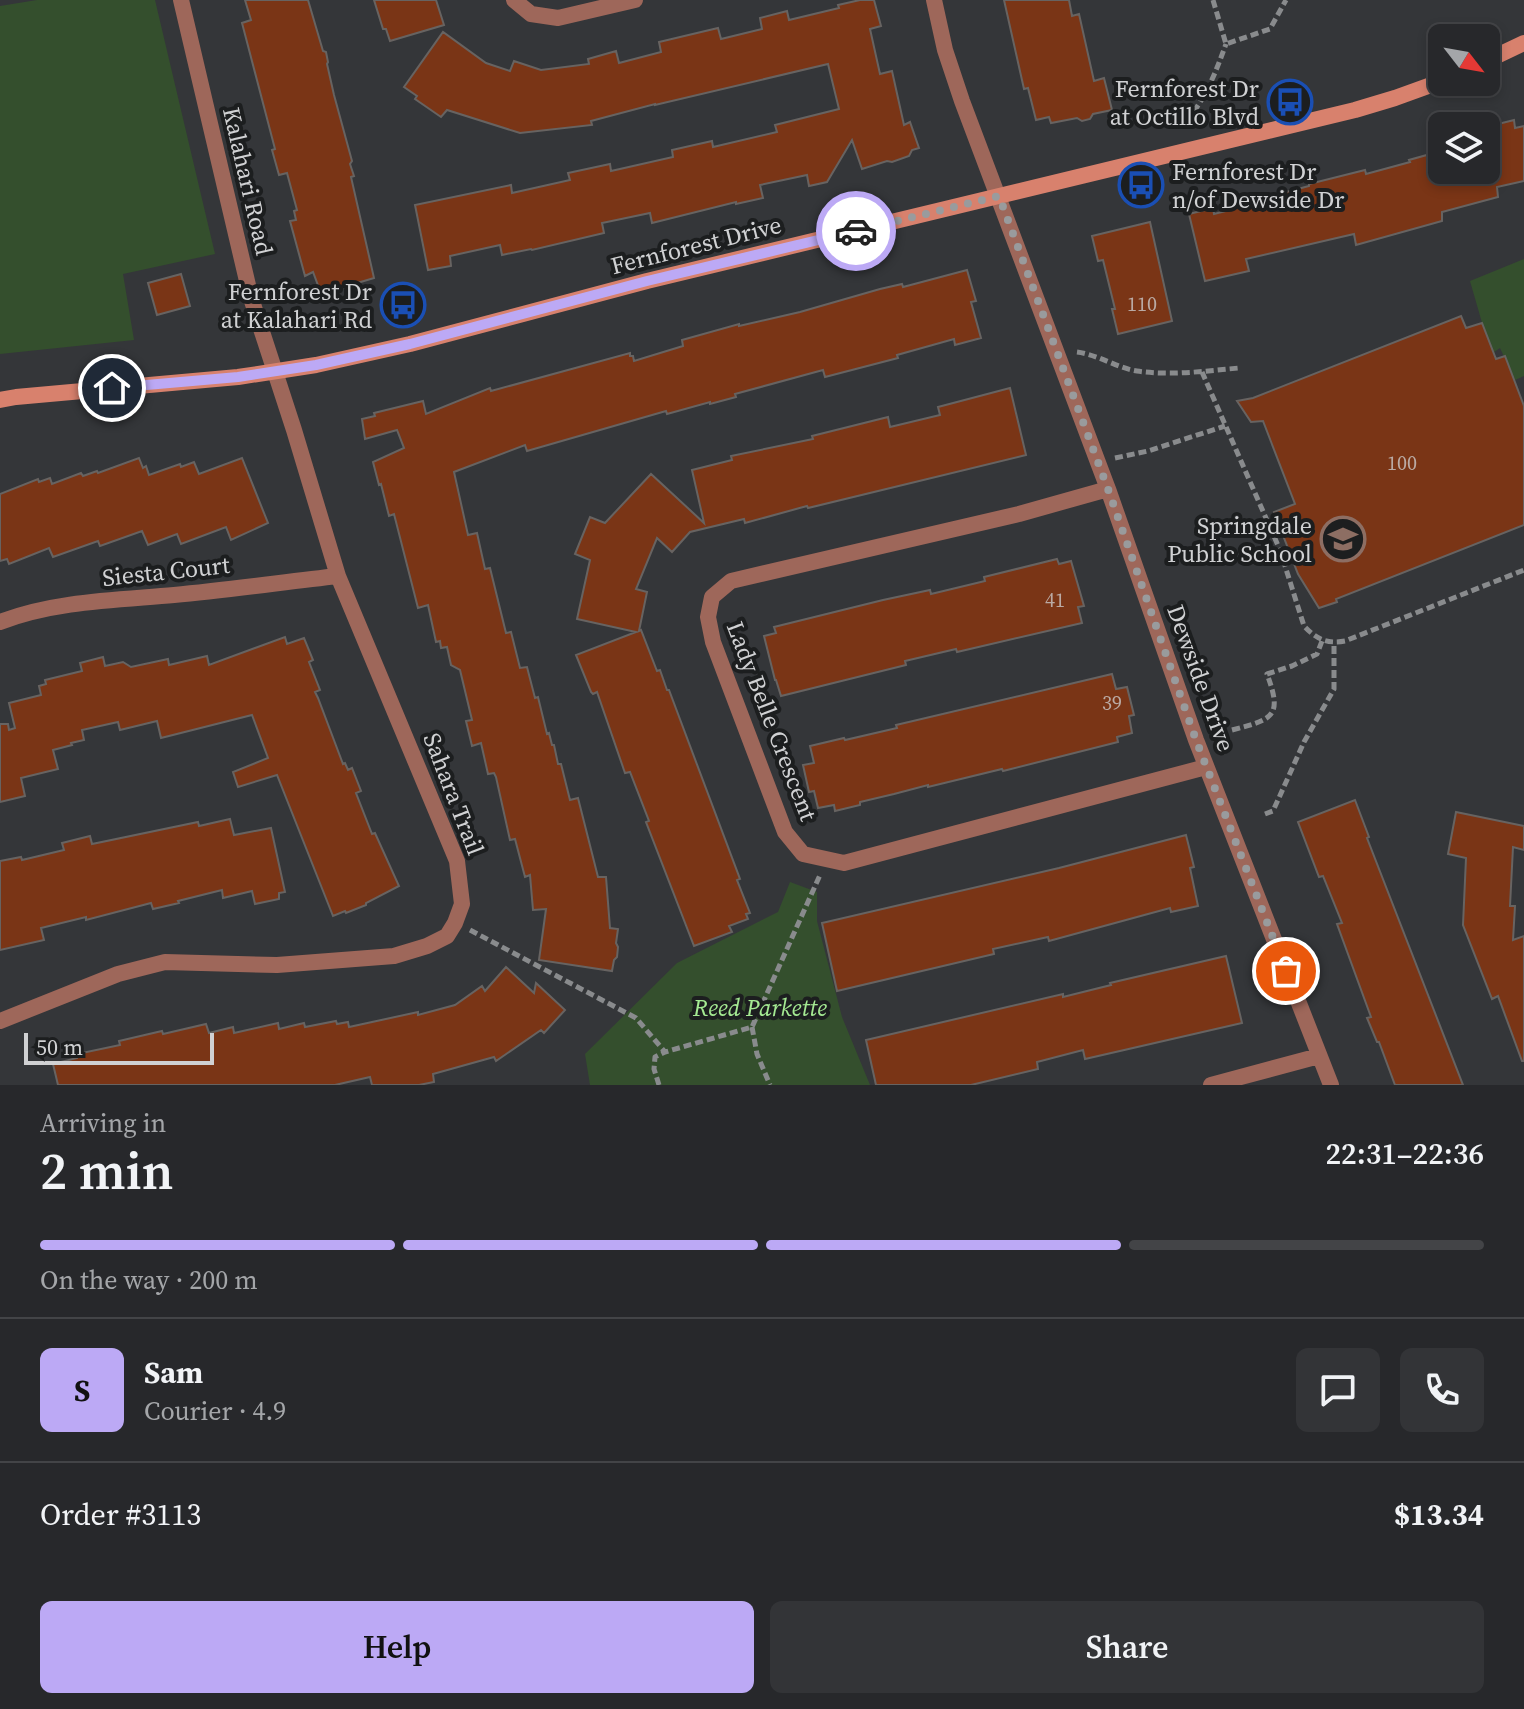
<!DOCTYPE html>
<meta charset="utf-8">
<style>
body{margin:0;font-family:"Source Serif 4",serif;background:#333437;color:#f1f3f6;height:100vh;display:flex;flex-direction:column;font-size:30px;white-space:nowrap}
*{box-sizing:border-box;margin:0}
p{font-size:26px;color:#a4a6a9}
.icon{flex:none;width:44px;height:44px;fill:none;stroke:currentColor;stroke-width:2;stroke-linecap:round;stroke-linejoin:round}
.map{position:relative;height:1085px;overflow:hidden}
.details{display:flex;flex-direction:column;background:#27282b;flex:1}
.details>*{flex:none}
.needle{width:52px;rotate:121deg}
.fabs{position:absolute;left:1428px;top:24px;display:grid;gap:16px}
.fabs a{display:grid;place-items:center;width:72px;height:72px;border-radius:12px;background:#27282b;box-shadow:0 4px 12px #0003,0 0 0 2px #434447;font-size:40px}
.scale{position:absolute;left:24px;bottom:20px;width:190px;box-sizing:border-box;padding-left:8px;border:4px solid #d0d1d3;border-top:0;font-size:22px;line-height:28px;white-space:nowrap;color:#d0d1d3;-webkit-text-stroke:6px #1c1e1f;paint-order:stroke}
.pin{position:absolute;display:grid;place-items:center;width:68px;height:68px;color:#fff;margin:-34px;border:4px solid #fff;border-radius:50%;box-shadow:0 2px 8px #0007}
.courier{position:absolute;display:grid;place-items:center;width:80px;height:80px;margin:-40px;border:6px solid #bca9f5;border-radius:50%;background:#fff;color:#222;box-shadow:0 2px 10px #0007}
.overview em{font-style:normal;font-weight:600}
.overview div{display:flex;flex-direction:column-reverse}
.overview{display:flex;align-items:center;justify-content:space-between;height:136px;padding:0 40px}
h1{font-size:52px;font-weight:600;line-height:60px}
.bar{display:grid;grid-template-columns:repeat(4,1fr);gap:12px 8px;align-content:center;height:96px;padding:0 40px}
.bar i{height:10px;border-radius:6px;background:#434447}
.bar .active{background:#bca9f5}
.bar p{grid-column:span 4}
.line{display:flex;align-items:center;gap:20px;padding:0 40px;border-top:2px solid #434447}
.line div{flex:1}
.round{display:grid;place-items:center;flex:none;width:84px;height:84px;border-radius:12px;background:#333437}
.button{display:flex;gap:16px;margin-top:auto;padding:16px 40px}
.button a{flex:1;height:92px;border-radius:12px;background:#bca9f5;color:#111;font-size:32px;font-weight:600;line-height:92px;text-align:center}
.button a+a{background:#333437;color:#f1f3f6}
.map>svg:first-child{display:block}
.green{fill:#344f2d}
.building{fill:#7a3516;stroke:#676361;stroke-width:2}
.lines{fill:none;stroke-linecap:round;stroke-linejoin:round}
.path{stroke:#898b8d;stroke-width:5;stroke-dasharray:8 4;stroke-linecap:butt}
.street{stroke:#9e675a;stroke-width:16}
.secondary{stroke:#d8816d;stroke-width:16}
.done{stroke:#999b9d;stroke-width:8;stroke-dasharray:0 14.4}
.route{stroke:#bca9f5;stroke-width:10}
.labels{text-anchor:middle;dominant-baseline:central;stroke-width:8;stroke-linejoin:round;paint-order:stroke}
.number-label{font-size:20px;fill:#baaaa4}
.poi-label{font-size:24px;fill:#d0d1d3;stroke:#1c1e1f;text-anchor:end}
.street-label{font-size:24px;fill:#d0d1d3;stroke:#1c1e1f}
.park-label{font-size:24px;font-style:italic;fill:#a5ea93;stroke:#1c1e1f}
</style>
<div class="map">
<svg width="1524" height="1085" viewBox="0 0 1524 1085">
<rect width="100%" height="100%" fill="#343639"/>
<!-- green -->
<path class="green" d="M37,0H155L215,254L123,274L134,340L0,354V6Z
M1524,259V376L1515,380L1500,348L1491,354L1470,281Z
M790,882L817,892V921L842,1017L870,1085H590L585,1054L677,963L778,912Z"/>
<!-- building -->
<path class="building" d="M245,0H308L323,51L326,52L328,62L327,64L334,95L352,161L350,164L354,176L351,177L374,278L337,289L336,292L322,296L313,272L305,276L290,221L296,220L294,211L297,210L287,173L279,175L272,150L275,149L242,23L251,20Z
M374,0H436L444,25L390,41L386,29H383Z
M860,0H874L881,26L870,29L880,74L892,71L904,125L910,122L919,148L912,150L909,156L892,162L887,161L862,169L852,140L827,182L809,186L807,175L760,185L763,198L736,204V202L652,223L650,213L602,223L604,233L532,250L531,249L502,255L500,245L450,256L451,266L428,270L415,205L511,185L512,193L570,180L568,173L610,164L611,171L673,157L672,150L712,141L713,147L777,132L775,125L839,109L828,64L655,105V104L591,121L592,125L520,133L447,110L441,117L415,99L417,96L404,87L443,32L486,63L510,71L514,61L541,70L589,64L588,59L616,51L619,63L661,52L659,42L718,28L721,39L762,29L760,18L787,11L789,20L839,8L838,5Z
M1004,0H1069L1072,16L1079,14L1094,81L1104,78L1112,110L1093,114L1090,119L1082,121L1077,118L1051,123L1049,117L1036,120L1028,88L1024,89Z
M1514,120L1515,128L1524,126V181L1497,187L1498,197L1442,212V221L1356,245L1354,234L1246,259L1249,271L1205,281L1189,214L1213,208L1214,214L1261,202L1260,199L1309,186V184L1365,170L1366,174L1410,162L1409,160L1434,153L1435,155L1442,153V170H1486V127Z
M1150,222L1172,321L1118,334L1112,309H1115L1103,260L1098,261L1092,236Z
M967,270L976,301L971,302L981,338L955,345L954,339L897,355L898,358L825,377L823,370L735,394L736,397L710,404V402L667,414L666,411L527,451L525,445L454,472L468,535L477,533L485,569L490,568L506,633L511,632L520,668L527,667L535,698L538,697L547,734L549,733L552,745H554L558,764H561L570,800L578,798L598,877H606L610,928L618,929L616,943L618,947L617,957L614,960L612,971L539,960L546,909L533,910L530,875L525,877L515,839L510,840L496,777L494,773L488,774L481,743L472,746L466,721L472,720L460,670L451,665L447,647L441,648L440,641L436,642L428,605L418,608L394,514L389,516L381,484L379,485L373,462L404,448L397,430L365,439L362,419L375,416L374,413L423,401L426,414L490,388L491,391L630,353V356H633L634,361L683,346L682,340L739,324V326L800,312L880,289L902,284L903,287Z
M181,274L190,306L157,315L148,283Z
M1461,316L1466,328L1482,323L1496,359L1505,356L1524,406V525L1336,599L1337,602L1319,608L1298,574L1274,512L1295,504L1263,421L1251,422L1237,401L1253,398Z
M1010,388L1026,455L808,508L807,506L745,523L744,519L690,532L672,552L657,538L636,589L647,592L639,631L641,630L657,671L660,670L667,690H669L740,879L737,880L750,913L746,914L748,919L729,926L732,932L694,946L646,822L649,821L630,772L625,773L597,692L593,694L591,692L576,655L636,632L577,619L590,560L575,554L590,517L605,523L651,474L704,523L692,470L732,460L731,456L813,439L812,436L888,417L890,427L940,415L938,407Z
M139,458L143,468L146,466L149,475L180,464L181,467L194,462L199,474L242,458L268,523L231,540L226,527L181,544L177,534L148,545L142,531L100,546L98,541L53,557L49,548L9,564L7,559L0,561V494L38,479L39,482L50,478L52,484L81,473L83,476L97,471L98,473Z
M1057,559L1059,564L1071,561L1084,606L1078,607L1082,623L957,652L956,649L905,661L906,665L781,696L776,680H775L764,636L776,633L774,627L883,600L930,590L931,594L985,581L984,577Z
M285,637L287,644L304,638L313,660L309,662L320,690L315,692L318,698L343,764L345,763L348,770L352,768L361,791L356,793L372,834L375,833L399,886L366,903V905L346,913L345,911L333,916L277,775L238,787L233,772L268,758L252,715L161,738L157,721L120,730L118,722L82,730L84,740L71,743L72,745L53,750L58,769L21,778L25,796L0,802V724H8L9,730L15,728L9,703L41,695L39,686L46,684L45,680L82,671L80,663L103,657L105,666L123,662L131,667L168,659L169,665L207,656L209,665Z
M1112,674L1116,689L1127,687L1134,715L1129,716L1132,733L1117,737L1118,742L1003,771L1002,769L928,787V785L894,794L860,802V805L835,811L834,805L818,808L814,791L809,792L803,765L814,763L810,746L844,738L845,740L897,728L896,725Z
M1355,800L1369,837L1367,838L1463,1085H1395L1379,1042H1377L1367,1018L1371,1017L1337,924L1342,923L1323,876L1319,877L1298,822Z
M1456,812L1524,826V850L1513,847L1510,906H1515L1513,940L1524,936V1061H1522L1498,996L1492,999L1463,925L1466,858L1448,854Z
M230,819L234,835L271,828L285,892L279,893V899L255,904L252,891L223,898L222,890L178,901L179,903L153,909L151,903L86,920V917L41,928L44,940L0,950V861L21,857L22,860L64,850L62,843L90,836L92,844L198,822L199,826Z
M1186,835L1194,867L1190,868L1198,906L1171,912L1170,908L1049,941L1048,937L993,949L994,954L837,991L822,923L1059,868Z
M1226,956L1242,1023L1085,1059L1083,1050L1037,1062L1038,1069L971,1085H876L866,1040L1063,994V997L1111,985L1110,983Z
M506,967L534,993L536,983L565,1010L544,1033L541,1030L496,1061L494,1057L433,1074L434,1082L419,1085H372L370,1077L335,1085H58L53,1064L77,1058V1054L120,1045L119,1041L162,1031L163,1034L206,1024L209,1033L233,1027L234,1033L278,1023L279,1029L304,1023L305,1027L336,1021L337,1024L348,1022L349,1027L418,1012V1015L455,1005L482,986L485,991Z"/>
<g class="lines">
<!-- path -->
<path class="path" d="M1213,0L1226,44L1270,29L1286,0
M1186,121C1206,99 1216,71 1226,44
M1077,352C1099,355 1117,368 1137,371C1171,376 1205,371 1239,368
M1202,372L1280,550L1304,626C1317,640 1328,644 1345,641L1524,570
M1115,458L1148,451L1225,426
M1232,730C1273,719 1283,717 1267,674L1292,666L1317,654L1322,641
M1265,814L1273,811L1304,742L1334,689V643
M470,930L636,1018L665,1052L752,1027L820,875
M752,1027L757,1054L770,1085
M659,1085L654,1069L655,1057L665,1052"/>
<!-- street -->
<path class="street" d="M514,0L531,14L558,18L635,0
M934,0L945,50L962,101L1108,489L1196,740L1331,1085
M1108,489L1019,514L731,581L712,597L708,617L713,642L785,832L803,854L844,863L1206,767
M0,622C54,601 117,600 174,595C229,590 284,582 338,576
M0,1021L118,974L165,962L277,965L394,956L427,946L447,936L455,923L462,904L457,861L338,576L294,430L251,298L181,0
M1211,1085L1319,1056"/>
<!-- secondary -->
<path class="secondary" d="M1486,61L1524,43
M0,400L16,397L238,377L316,365L410,344L647,281L1355,110L1395,98L1442,81"/>
</g>
<g class="lines">
<!-- done -->
<path class="done" d="M856,231L999,196L1108,489L1196,740L1286,971"/>
<!-- route -->
<path class="route" d="M112,388L238,377L316,365L410,344L647,281L856,231"/>
</g>
<!-- icons -->
<defs>
<g id="bus-ring" transform="scale(2.3)"><circle r="9.5" fill="#1c1e1f" stroke="#1a4fb4" stroke-width="1.5"/><path d="M-5-6H5V4H4V6H2V4H-2V6H-4V4H-5ZM-3.5-4V0h7V-4ZM-3.5 1.2v1.5H-2V1.2ZM2 1.2v1.5H3.5V1.2Z" fill="#1a4fb4"/></g>
<g id="school-ring" transform="scale(2.3)"><circle r="9.5" fill="#1c1e1f" stroke="#8d6e63" stroke-width="1.5"/><path d="M0-5L7-2L0 1L-7-2ZM-4 1L0 2.5L4 1V4Q0 6-4 4Z" fill="#8d6e63"/></g>
</defs>
<g fill-rule="evenodd">
<use href="#bus-ring" x="1290" y="102"/>
<use href="#bus-ring" x="1141" y="185"/>
<use href="#bus-ring" x="403" y="305"/>
<use href="#school-ring" x="1343" y="539"/>
</g>
<g class="labels">
<!-- number labels -->
<g class="number-label">
<text x="1142" y="304">110</text>
<text x="1402" y="463">100</text>
<text x="1055" y="600">41</text>
<text x="1112" y="703">39</text>
</g>
<!-- poi labels -->
<g class="poi-label">
<text x="1259" y="88">Fernforest Dr<tspan x="1259" dy="28">at Octillo Blvd</tspan></text>
<text x="1172" y="171" text-anchor="start">Fernforest Dr<tspan x="1172" dy="28">n/of Dewside Dr</tspan></text>
<text x="372" y="291">Fernforest Dr<tspan x="372" dy="28">at Kalahari Rd</tspan></text>
<text x="1312" y="525">Springdale<tspan x="1312" dy="28">Public School</tspan></text>
</g>
<!-- street labels -->
<g class="street-label">
<text transform="translate(248 181) rotate(77)">Kalahari Road</text>
<text transform="translate(696 245) rotate(-14)">Fernforest Drive</text>
<text transform="translate(166 571) rotate(-6)">Siesta Court</text>
<text transform="translate(1201 678) rotate(70)">Dewside Drive</text>
<text transform="translate(772 721) rotate(69)">Lady Belle Crescent</text>
<text transform="translate(454 794) rotate(69)">Sahara Trail</text>
</g>
<!-- park labels -->
<g class="park-label">
<text x="760" y="1007">Reed Parkette</text>
</g>
</g>
</svg>
<div class="fabs">
<a><svg class="needle" viewBox="-14 -14 28 28"><path d="M0-13l5 13h-10z" fill="#e53935"/><path d="M0 13l5-13h-10z" fill="#a4a6a9"/></svg></a>
<a><svg class="icon" aria-label="layers" viewBox="0 0 24 24"><path d="M12 4l9 5-9 5-9-5zM3 14l9 5 9-5"/></svg></a>
</div>
<div class="scale">50 m</div>
<div class="pin" style="left:1286px;top:971px;background:#ea580c"><svg class="icon" aria-label="bag" viewBox="0 0 24 24"><path d="M5 8h14l-1 12H6zM9 8a3 3 0 0 1 6 0"/></svg></div>
<div class="pin" style="left:112px;top:388px;background:#1f2937"><svg class="icon" aria-label="home" viewBox="0 0 24 24"><path d="M3 11l9-7 9 7M6 9v11h12V9"/></svg></div>
<div class="courier" style="left:856px;top:231px"><svg class="icon" aria-label="car" viewBox="0 0 24 24"><path d="M5 17H2v-5l4-1 3-4h7l3 4 3 1v5h-3M9 17h6M6 11h13"/><circle cx="7" cy="17" r="2"/><circle cx="17" cy="17" r="2"/></svg></div>
</div>
<section class="details">
<div class="overview"><div><h1>2 min</h1><p>Arriving in</p></div><em>22:31–22:36</em></div>
<div class="bar"><i class="active"></i><i class="active"></i><i class="active"></i><i></i><p>On the way · 200 m</p></div>
<div class="line" style="height:144px"><b class="round" style="background:#bca9f5;color:#111">S</b><div><b>Sam</b><p>Courier · 4.9</p></div><a class="round"><svg class="icon" aria-label="chat" viewBox="0 0 24 24"><path d="M4 5h16v11H9l-5 4z"/></svg></a><a class="round"><svg class="icon" aria-label="phone" viewBox="0 0 24 24"><path d="M5 4h4l2 5-3 2q2 4 5 5l2-3 5 2v4C11 20 4 13 5 4z"/></svg></a></div>
<div class="line" style="height:104px"><div>Order #3113</div><b>$13.34</b></div>
<div class="button"><a>Help</a><a>Share</a></div>
</section>
